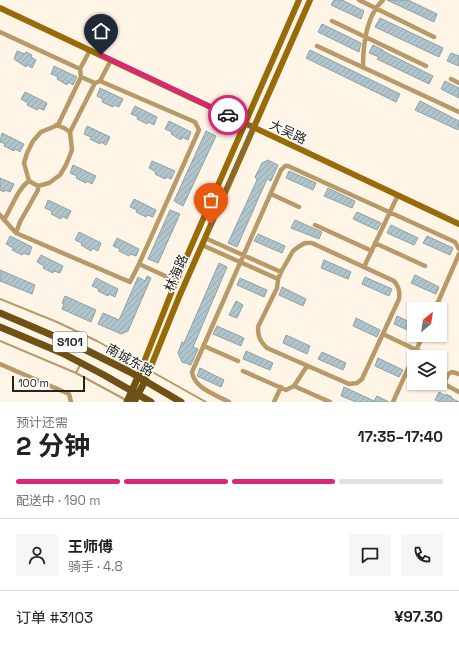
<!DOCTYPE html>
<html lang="zh">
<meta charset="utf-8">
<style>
body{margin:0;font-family:"Space Grotesk","Noto Sans SC",sans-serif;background:#f6f6f6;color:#222;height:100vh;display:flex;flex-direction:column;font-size:15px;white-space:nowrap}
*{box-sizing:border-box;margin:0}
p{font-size:13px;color:#767676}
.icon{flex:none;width:22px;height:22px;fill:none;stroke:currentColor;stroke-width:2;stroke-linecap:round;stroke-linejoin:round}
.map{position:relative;height:402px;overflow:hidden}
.details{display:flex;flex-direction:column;background:#fff;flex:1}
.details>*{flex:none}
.needle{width:26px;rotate:30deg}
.fabs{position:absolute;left:407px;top:302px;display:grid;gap:8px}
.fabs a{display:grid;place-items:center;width:40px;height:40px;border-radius:0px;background:#fff;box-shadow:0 1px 3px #0004;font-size:20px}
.scale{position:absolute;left:12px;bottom:10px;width:73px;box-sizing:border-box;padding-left:4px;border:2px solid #27231c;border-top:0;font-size:11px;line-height:14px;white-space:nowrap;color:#27231c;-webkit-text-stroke:3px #fff;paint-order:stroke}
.pin{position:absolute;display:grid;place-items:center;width:34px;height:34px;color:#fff;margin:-41px -17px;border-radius:50% 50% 50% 0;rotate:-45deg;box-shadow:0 0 4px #0007}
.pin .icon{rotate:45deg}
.courier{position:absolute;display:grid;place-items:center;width:40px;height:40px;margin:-20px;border:3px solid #db2777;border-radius:50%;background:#fff;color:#222;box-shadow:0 1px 5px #0007}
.head em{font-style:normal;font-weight:700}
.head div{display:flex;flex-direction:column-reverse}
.head{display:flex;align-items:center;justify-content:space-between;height:68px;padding:0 16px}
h1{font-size:26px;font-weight:700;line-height:30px}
.bar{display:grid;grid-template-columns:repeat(4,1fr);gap:6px 4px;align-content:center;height:48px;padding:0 16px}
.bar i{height:5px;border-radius:3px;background:#e0e0e0}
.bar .active{background:#db2777}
.bar p{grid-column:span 4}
.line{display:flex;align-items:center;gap:10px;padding:0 16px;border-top:1px solid #e0e0e0}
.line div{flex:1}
.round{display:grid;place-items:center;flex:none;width:42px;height:42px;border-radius:0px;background:#f6f6f6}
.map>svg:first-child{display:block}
.building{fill:url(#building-hatch);stroke:#8da2a8}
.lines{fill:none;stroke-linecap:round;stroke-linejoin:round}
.lane{stroke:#b89968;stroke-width:2}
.street{stroke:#b89968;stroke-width:4.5}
.secondary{stroke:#986a09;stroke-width:6}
.primary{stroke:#705014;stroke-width:7}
.done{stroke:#726c63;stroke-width:4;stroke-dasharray:0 7.2}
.route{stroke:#db2777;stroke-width:5}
.labels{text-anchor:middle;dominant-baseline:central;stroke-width:3;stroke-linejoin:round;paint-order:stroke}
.shield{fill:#fff;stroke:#686560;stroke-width:1}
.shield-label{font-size:12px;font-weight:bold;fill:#27231c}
.street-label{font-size:13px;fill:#27231c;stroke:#fff}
</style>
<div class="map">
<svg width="459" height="402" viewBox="0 0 459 402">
<defs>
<pattern id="building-hatch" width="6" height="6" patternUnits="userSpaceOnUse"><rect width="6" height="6" fill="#afc5cb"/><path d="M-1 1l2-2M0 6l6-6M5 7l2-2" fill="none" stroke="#97a9ae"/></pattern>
</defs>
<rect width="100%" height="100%" fill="#fef5e7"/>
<!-- building -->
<path class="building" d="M334,0H342L364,11L361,19L331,5Z
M387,0H408L437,14L434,22Z
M380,18L443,48L439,57L375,27Z
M322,24L361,43L359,52L318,32Z
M373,45L383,50V51L433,76L429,84L377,59L379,57L369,53Z
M310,50L400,94L396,102L306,58Z
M17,51L25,54L26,52L32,55L31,57L36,60L32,68L27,65L26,67L14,59Z
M451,53L459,56V66L447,61Z
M54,66L77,77L73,85L68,82L67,85L57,79L58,77L51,74Z
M445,81L459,88V98L441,89Z
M100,88L123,99L119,107L114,105L113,107L102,102L103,99L97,96Z
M25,92L47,103L44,110L38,108L37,110L27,105L28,103L21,99Z
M420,101L459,121L458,130L415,110Z
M135,106L157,117L154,125L148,122L147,124L137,119L138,117L131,114Z
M169,121L191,132L188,140L182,137L181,140L171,134L172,132L165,129Z
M87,126L110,137L106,145L101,142L100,144L90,139L91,137L84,134Z
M206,131L216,136L183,206L174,201Z
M2,133L24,144L20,152L15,149L14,151L4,146L5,144L0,142Z
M268,160L278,165L271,181L267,179L237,247L228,243L257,180L255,177L262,163Z
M152,161L175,171L171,179L166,177L165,179L155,174L156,172L149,168Z
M73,165L96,176L92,184L87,181L86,183L76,178L77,176L70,173Z
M289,171L316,183L313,190L286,178Z
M0,178L14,184L10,192L5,190L4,192L0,190Z
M328,188L355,201L352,208L324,196Z
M134,199L156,210L153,217L147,215L146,217L136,212L137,210L130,207Z
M48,200L71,211L67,219L62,216L61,219L51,214L52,211L45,208Z
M170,210L180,214L158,263L148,259Z
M357,212L381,223L377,230L353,219Z
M295,220L322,232L319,239L291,228Z
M391,225L418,238L414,245L387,233Z
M79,232L101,243L98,251L92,248L91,251L81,245L82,243L75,240Z
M258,234L285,246L282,253L254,241Z
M10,236L32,247L29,255L23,253L22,255L12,250L13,248L6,244Z
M427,236L453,248L450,255L423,243Z
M117,238L139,249L136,256L130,254L129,256L119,251L120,249L113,246Z
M41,255L63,266L60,273L54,271L53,273L43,268L44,266L37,262Z
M324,260L351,272L348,279L321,268Z
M219,263L227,267L193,347L198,349L191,365L182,362L178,353L182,342L184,343Z
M0,270L35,285L32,294L0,281Z
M415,275L439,287L436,294L411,283Z
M147,276L151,278L128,331L121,334L98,324L103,313L119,320L138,277L145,281Z
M365,277L392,289L389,296L362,284Z
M96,278L118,289L115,297L109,294L108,296L98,291L99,289L92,286Z
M240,278L267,290L264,297L237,285Z
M282,287L306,299L303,306L279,295Z
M65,296L96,310L91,322L62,309L64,304L62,303Z
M236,301L243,305L237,318L229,315Z
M397,316L414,324V333L394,324Z
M356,318L380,330L377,337L353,326Z
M217,326L244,338L241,346L213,334Z
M286,335L310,346L307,354L283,343Z
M246,351L273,363L270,370L243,359Z
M322,352L346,363L343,370L318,359Z
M378,358L403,370L399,377L375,366Z
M200,368L224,380L221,387L197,376Z
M344,387L374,401L377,396L389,402H356L341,396Z
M439,392L446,396V394L452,397L451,398L459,402H440L435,400Z"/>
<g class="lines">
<!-- lane -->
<path class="lane" d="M0,299L57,322L97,341L206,402
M0,341L76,373L126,400
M76,373L80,365"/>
<!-- street -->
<path class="street" d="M359,0L434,37
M332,21L426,66
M0,32L80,69L90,50
M317,46L459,112
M111,60L100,81L195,122L199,130L139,264
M363,67C363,45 366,16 383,0
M80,69L81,77L58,125L41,132L33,141L27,153L24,163L29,181L38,186L49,183L60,175L66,165L72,150L70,132L95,83L100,81
M81,77L95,83
M451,79L459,83
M56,125L64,128L70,132
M271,194L299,207
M0,215L16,233L130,282L139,264L176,281
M4,220C11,209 18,188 29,181
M315,225L372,251
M16,233L20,222L38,190V186
M205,238L281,272
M305,243H312L394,281C399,287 400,291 399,299L362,379L357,383L349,384L267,348C260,341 258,337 258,327L277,288L278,279L281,272L293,251L298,247Z
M375,243L425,266
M202,245L278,279
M364,267L398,195
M435,309L459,254
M383,334L431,357
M204,346L238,361
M0,364L69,394L71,402
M243,371L286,390L294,386L307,366
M459,374L452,372L448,374L445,381L446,385L459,392
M294,386L330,402
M229,402C216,395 194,388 192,372L281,170L285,166H288L455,242L459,249
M274,402L281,387
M393,402L423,335"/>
<!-- secondary -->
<path class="secondary" d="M0,8L459,224
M138,377L176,281L299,0
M145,381L179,297L310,0"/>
<!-- primary -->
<path class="primary" d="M0,313L82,348L130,372L181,402
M0,327L62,353L104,375L151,402
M127,402L138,377
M134,402L145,381"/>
</g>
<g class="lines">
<!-- done -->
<path class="done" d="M211,224L253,127L228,115"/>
<!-- route -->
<path class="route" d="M101,55L228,115"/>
</g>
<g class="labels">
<!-- shield labels -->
<rect class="shield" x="53" y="332" width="34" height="20" rx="3"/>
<g class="shield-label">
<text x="70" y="342">S101</text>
</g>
<!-- street labels -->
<g class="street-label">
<text transform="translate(288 132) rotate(25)">大吴路</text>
<text transform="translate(176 273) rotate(-66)">林海路</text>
<text transform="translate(130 360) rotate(29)">南城东路</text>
</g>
</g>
</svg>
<div class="fabs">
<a><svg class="needle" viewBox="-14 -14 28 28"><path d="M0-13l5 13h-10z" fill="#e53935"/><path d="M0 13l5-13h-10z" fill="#767676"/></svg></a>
<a><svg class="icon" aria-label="layers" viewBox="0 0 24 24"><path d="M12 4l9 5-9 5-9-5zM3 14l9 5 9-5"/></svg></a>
</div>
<div class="scale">100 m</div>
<div class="pin" style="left:211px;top:224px;background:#ea580c"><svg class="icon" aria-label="bag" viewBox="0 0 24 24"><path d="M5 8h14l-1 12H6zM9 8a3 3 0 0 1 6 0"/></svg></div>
<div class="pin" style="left:101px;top:55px;background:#1f2937"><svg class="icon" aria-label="home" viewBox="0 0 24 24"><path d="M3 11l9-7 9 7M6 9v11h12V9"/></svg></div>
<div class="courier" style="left:228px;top:115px"><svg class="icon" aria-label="car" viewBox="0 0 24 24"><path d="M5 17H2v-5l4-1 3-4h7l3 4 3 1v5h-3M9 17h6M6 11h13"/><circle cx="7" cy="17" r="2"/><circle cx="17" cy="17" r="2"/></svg></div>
</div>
<section class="details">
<div class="head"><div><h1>2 分钟</h1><p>预计还需</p></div><em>17:35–17:40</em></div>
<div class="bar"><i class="active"></i><i class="active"></i><i class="active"></i><i></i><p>配送中 · 190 m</p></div>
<div class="line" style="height:72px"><a class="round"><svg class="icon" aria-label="person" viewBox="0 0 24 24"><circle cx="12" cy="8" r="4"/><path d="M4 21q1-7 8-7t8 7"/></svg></a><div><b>王师傅</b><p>骑手 · 4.8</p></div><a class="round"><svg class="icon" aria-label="chat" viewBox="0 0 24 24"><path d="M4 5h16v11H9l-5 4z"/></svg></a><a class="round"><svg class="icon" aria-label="phone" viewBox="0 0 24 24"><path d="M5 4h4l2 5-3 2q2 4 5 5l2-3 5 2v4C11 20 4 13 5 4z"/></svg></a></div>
<div class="line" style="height:52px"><div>订单 #3103</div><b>¥97.30</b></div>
</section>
